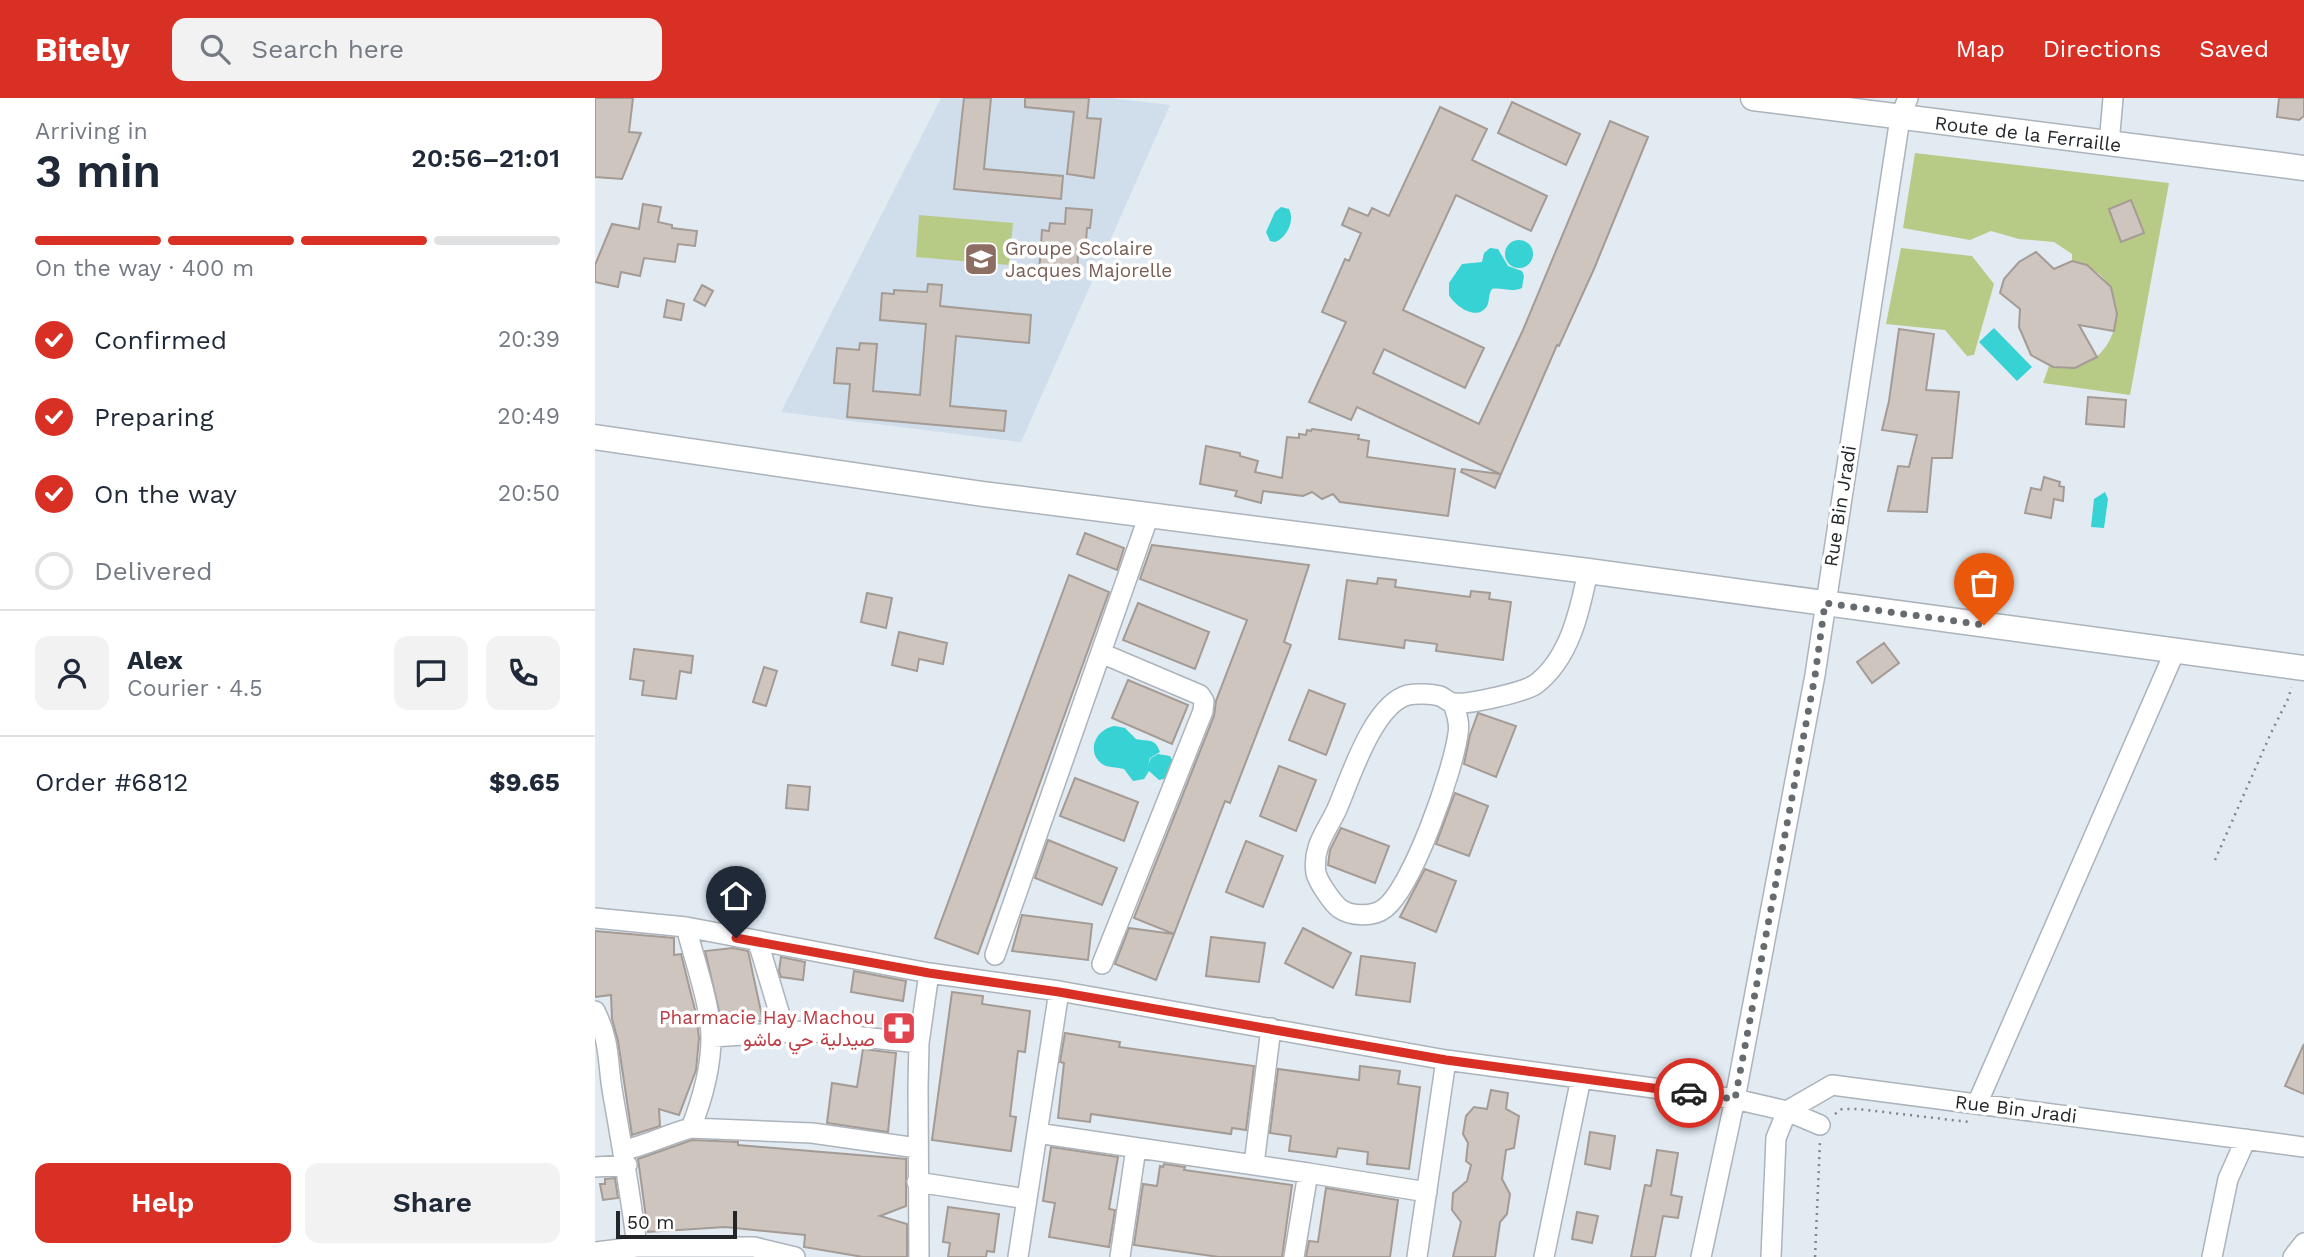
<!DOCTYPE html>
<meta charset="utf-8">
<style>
body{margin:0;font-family:"Work Sans",Vazirmatn,sans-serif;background:#f2f2f3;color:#1f2937;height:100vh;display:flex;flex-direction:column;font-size:26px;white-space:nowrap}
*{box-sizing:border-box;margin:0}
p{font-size:23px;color:#747a83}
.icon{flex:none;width:38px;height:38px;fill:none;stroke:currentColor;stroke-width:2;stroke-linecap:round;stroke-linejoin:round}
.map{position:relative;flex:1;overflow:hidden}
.panel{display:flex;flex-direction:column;background:#fff;width:595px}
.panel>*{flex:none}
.scale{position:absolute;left:21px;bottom:18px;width:121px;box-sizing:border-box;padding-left:7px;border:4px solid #232629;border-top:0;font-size:19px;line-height:24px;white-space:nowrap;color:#232629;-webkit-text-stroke:5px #fff;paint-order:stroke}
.pin{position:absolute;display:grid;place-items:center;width:60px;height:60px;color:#fff;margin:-72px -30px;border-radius:50% 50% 50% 0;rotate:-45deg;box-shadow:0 0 7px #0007}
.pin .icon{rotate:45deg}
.courier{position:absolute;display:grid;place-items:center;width:70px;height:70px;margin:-35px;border:5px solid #d93025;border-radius:50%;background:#fff;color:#222;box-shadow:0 2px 9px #0007}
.head em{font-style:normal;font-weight:600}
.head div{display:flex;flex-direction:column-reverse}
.head{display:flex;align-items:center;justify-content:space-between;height:119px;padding:0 35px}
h1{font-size:46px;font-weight:600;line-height:52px}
.bar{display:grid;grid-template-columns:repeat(4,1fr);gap:10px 7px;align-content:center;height:84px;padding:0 35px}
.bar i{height:9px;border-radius:5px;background:#e0e1e3}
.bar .on{background:#d93025}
.bar p{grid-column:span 4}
.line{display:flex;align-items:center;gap:18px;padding:0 35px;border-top:2px solid #e0e1e3}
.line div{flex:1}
.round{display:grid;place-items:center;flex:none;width:74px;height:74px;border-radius:14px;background:#f2f2f3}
ol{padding:0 35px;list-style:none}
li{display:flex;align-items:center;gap:21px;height:77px}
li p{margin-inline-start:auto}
li .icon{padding:7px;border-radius:50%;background:#d93025;color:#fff;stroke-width:4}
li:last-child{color:#747a83}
li i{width:38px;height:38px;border:4px solid #e0e1e3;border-radius:50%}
.action{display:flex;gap:14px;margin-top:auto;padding:14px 35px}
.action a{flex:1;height:80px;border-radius:14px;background:#d93025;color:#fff;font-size:28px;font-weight:600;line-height:80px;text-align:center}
.action a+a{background:#f2f2f3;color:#1f2937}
header{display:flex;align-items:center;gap:42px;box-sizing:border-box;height:98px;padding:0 35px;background:#d93025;color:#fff}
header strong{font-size:33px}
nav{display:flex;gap:38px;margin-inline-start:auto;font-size:24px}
.search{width:490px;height:63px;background:#f2f2f3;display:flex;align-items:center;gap:18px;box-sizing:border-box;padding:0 24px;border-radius:14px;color:#747a83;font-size:26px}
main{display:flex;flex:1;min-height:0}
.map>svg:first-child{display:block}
.built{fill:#d0ddeb}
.green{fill:#b8cb86}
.water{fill:#37d2d3}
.building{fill:#cec5bf;stroke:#a39b94;stroke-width:2}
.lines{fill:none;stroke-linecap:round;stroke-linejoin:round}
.minor-casing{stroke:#acb3bb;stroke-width:22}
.tertiary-casing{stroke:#acb3bb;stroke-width:27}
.path{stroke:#80868b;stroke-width:2.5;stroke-dasharray:2 5;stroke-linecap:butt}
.minor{stroke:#fff;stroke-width:19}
.tertiary{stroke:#fff;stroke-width:24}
.done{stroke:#666b6f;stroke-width:7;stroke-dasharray:0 12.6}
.route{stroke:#d93025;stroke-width:9}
.labels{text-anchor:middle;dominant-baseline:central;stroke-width:7;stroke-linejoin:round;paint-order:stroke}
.street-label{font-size:19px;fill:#232629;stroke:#fff}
.education-label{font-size:19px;fill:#785e54;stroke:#fff;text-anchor:start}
.health-label{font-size:19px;fill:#be3a42;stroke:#fff;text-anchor:end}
</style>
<header>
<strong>Bitely</strong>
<div class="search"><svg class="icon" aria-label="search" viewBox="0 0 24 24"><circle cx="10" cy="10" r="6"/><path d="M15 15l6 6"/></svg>Search here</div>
<nav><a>Map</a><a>Directions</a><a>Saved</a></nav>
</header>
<main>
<section class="panel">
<div class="head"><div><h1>3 min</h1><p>Arriving in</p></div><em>20:56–21:01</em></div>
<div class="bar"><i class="on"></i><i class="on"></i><i class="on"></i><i></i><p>On the way · 400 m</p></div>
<ol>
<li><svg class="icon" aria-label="check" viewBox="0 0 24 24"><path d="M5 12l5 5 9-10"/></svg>Confirmed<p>20:39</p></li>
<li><svg class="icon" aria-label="check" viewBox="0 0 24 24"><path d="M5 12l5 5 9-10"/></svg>Preparing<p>20:49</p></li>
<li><svg class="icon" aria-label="check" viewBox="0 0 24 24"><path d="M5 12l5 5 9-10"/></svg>On the way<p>20:50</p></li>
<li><i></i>Delivered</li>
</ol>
<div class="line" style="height:126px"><a class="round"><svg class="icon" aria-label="person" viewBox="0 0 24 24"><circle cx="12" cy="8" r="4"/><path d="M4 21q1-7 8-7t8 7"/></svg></a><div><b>Alex</b><p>Courier · 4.5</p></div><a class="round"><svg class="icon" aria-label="chat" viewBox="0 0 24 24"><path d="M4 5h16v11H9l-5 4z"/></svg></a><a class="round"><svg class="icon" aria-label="phone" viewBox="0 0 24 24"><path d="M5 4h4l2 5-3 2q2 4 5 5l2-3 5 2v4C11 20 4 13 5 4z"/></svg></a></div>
<div class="line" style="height:91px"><div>Order #6812</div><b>$9.65</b></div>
<div class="action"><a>Help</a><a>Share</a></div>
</section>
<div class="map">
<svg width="1709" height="1159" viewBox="0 0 1709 1159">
<rect width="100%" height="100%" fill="#e2eaf2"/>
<!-- built -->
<path class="built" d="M346,0H514L575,7L426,344L186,314Z"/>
<!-- green -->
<path class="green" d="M1320,55L1574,85L1535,297L1448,285L1454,268C1523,287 1552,180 1477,163V156L1459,144L1424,141L1396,133L1375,142L1308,130Z
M324,117L418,125L414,167L321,159Z
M1306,150L1377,158L1399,186L1379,257L1372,258L1350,232L1291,226Z"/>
<!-- water -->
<path class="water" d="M686,109L694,111C700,123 692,139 680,144L675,143L671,134L680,114Z
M910 156a14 14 0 1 1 28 0a14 14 0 1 1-28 0Z
M895,150L903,151L913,168L927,173L929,178L927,190C917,195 907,189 897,191C893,197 895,202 892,208C882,224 860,208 854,197V185L867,166L887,164L889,155Z
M1399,230L1437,269L1422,283L1384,244Z
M1510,394L1513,401L1509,430L1496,429L1499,401Z
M520,628L530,630L541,641C552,644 560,639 565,654L555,660L553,667L556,660L563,656L575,658L579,665L573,680L564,682L554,673L549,681L538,683L529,671C522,669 513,670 507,666C490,653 502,630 520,628Z"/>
<!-- building -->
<path class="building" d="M0,0H38L34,34L46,35L27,81L0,79Z
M369,0H396L389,71L468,78L466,101L359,91Z
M430,0H494L492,20L506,21L499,80L472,76L479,14L430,9Z
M1684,0H1709V18L1704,22L1682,19Z
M917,4L985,36L971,67L903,35Z
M845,9L892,31L877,62L952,98L936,133L861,97L808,212L889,250L870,290L789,251L778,275L884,326L928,232L1015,23L1053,39L999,171L964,248L962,247L900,390L866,374L867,371L905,376L762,309L756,322L714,304L751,224L727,214L750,161L754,163L766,135L747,127L754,110L773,118L777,110L794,118Z
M1536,102L1549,135L1526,144L1514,111Z
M48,106L66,109L63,124L77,127V130L102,133L100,148L83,146L80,164L49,160L45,178L26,174L23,189L0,184V167L17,126L44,131Z
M471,110L497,112L495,130H492L490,157L483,156L482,179L444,176L447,132L454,133L455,125L470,126Z
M1441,154L1459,171L1477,163L1492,167L1516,189L1522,216L1519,233L1484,227L1502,259L1480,270L1458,269L1436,257L1424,229L1425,211L1405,195L1409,181L1424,164Z
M333,186L347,187L345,208L436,217L434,245L361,238L355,308L411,313L409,333L252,319L255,286L239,285L242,250L264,252L265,245L282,246L278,293L325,297L331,226L285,222L287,195L299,196V192L332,194Z
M107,187L118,193L110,208L99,202Z
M72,202L89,206L86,222L69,219Z
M1304,231L1339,236L1331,292L1364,294L1357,360H1337L1332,414L1293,413L1303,368L1314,369L1322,337L1287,332L1294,303Z
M1493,299L1531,302L1529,329L1491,326Z
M717,331L764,337L763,341L774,343L772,359L860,371L853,418L745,404L738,396L727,401L717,394L708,398L668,393L666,405L640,398L642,393L605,386L611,348L645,355V358L663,363L660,374L687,380L692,339L704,340V336L711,337L712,332L716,333Z
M1449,379L1465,384L1464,388L1469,389L1468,403L1459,401L1456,420L1430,415L1436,390L1446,392Z
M490,435L529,450L522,472L482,456Z
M557,447L714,467L689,544L696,547L635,705L630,703L579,836L539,820L619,618L621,603L652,522L545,481Z
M474,477L514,494L383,856L340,840Z
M783,480L801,482L800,489L875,499L876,493L895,495L894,501L916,504L908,562L841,553L842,546L810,542L809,550L744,541L752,482L782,486Z
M272,495L297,500L291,530L266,524Z
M543,505L614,534L600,571L528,542Z
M304,534L352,545L348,566L324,561L322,573L297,567Z
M1289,545L1304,565L1277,585L1262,564Z
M39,551L98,558L96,575L85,573L81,601L47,597L49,583L35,581Z
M169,569L182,573L171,608L158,604Z
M533,582L593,607L577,646L517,620Z
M714,592L750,606L731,657L694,642Z
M883,615L921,628L901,679L869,666L875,637Z
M684,668L721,682L701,733L665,718Z
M480,680L543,704L529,743L465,718Z
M193,687L215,689L213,712L191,710Z
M860,695L893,708L874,758L841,746Z
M746,730L794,748L780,785L733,767L735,752Z
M453,742L522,770L507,807L440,780Z
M651,743L688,758L668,809L631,794Z
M830,771L861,783L841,834L805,819Z
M427,817L497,826L493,862L417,853Z
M534,830L579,836L561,882L520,866Z
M708,830L756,855L738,890L690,865Z
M0,833L79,840V857L86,856L101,916L104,940L101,972L84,1017L64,1011L65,1028L37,1037L23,943L17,921L16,897L0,899Z
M616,839L670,845L664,884L611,878Z
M138,850L153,853L168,923L127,926L110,853Z
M766,858L820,865L815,904L761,897Z
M186,859L210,864L208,882L186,879L184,873Z
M259,873L311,883L308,903L256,894Z
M357,894L388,898L387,906L435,913L430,954L423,953L415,1018L421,1019L416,1053L337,1042Z
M470,935L525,944L524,949L659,968L651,1032L637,1030L636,1036L496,1016L495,1024L463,1020L469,965L465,964Z
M1709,946V996L1690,988Z
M268,951L301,955L293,1034L232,1025L237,985L262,989Z
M765,968L805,973L803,986L825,989L814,1071L772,1066L773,1054L743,1050L741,1059L694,1053L696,1038L675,1035L683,971L764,982Z
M896,992L913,995L911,1011L924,1018L919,1050L911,1052L907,1081L915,1096L912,1116L905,1124L900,1159H858L866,1124L857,1112L858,1095L872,1083L876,1067L871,1063L873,1045L868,1036L871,1018L879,1009L892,1011Z
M995,1034L1020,1038L1015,1071L990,1066Z
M97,1042L143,1044V1047L311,1061V1108L285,1118L312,1126V1159H268L209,1149L210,1137L130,1129L53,1134L43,1061Z
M456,1049L523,1059L514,1111L520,1112L514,1149L454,1139L460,1105L448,1103Z
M1062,1052L1083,1055L1076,1097L1087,1099L1083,1120L1068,1118L1060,1159H1036L1050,1087L1056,1088Z
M569,1066L590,1069L589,1072L697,1087L687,1159H624L539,1147L548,1086L562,1088L565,1068L568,1069Z
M20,1080L23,1100L8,1102L5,1086H10V1081Z
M731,1090L803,1102L795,1159H711L714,1143L723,1144Z
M353,1109L404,1116L399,1154L392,1153L391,1159H353L355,1145L348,1144Z
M982,1114L1003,1118L997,1145L977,1141Z"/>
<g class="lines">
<!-- minor casing -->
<g class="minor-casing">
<path id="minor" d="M1514,46L1518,0
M506,555L605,597L609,603L608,613L507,866
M858,606C862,616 865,625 863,636C858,673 818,788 790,810C779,819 756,819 744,810C737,804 723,784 721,775C717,748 732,733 742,711C755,681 778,606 813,597C822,595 837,596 845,598C850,600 854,605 859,605C873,607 930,594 941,586C975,560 985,512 993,473
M0,820L91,829L334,875L464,893L851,962L1140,1001L1192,1013L1237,987L1709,1049
M163,844L190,934
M400,857L554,417
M0,913C16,945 12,964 18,997C27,1048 36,1098 42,1149
M117,939L211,933L324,945
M1382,1006L1580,553
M96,1030L217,1035L322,1050
M442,1035L713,1075L699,1159
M29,1052C53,1047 73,1036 96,1030C107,1002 116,970 116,940C116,908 99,861 91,829
M659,1066L676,930
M0,1069L32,1067
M713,1075L832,1094
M322,1084L432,1101
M0,1154L42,1149H159L200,1159
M324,1159L323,989L324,945L334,875
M423,1159L464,893
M525,1159L541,1050
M822,1159L851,962
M949,1159L986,980
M1106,1159L1140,1001L1220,577L1305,20L1313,0
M1176,1159L1181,1040L1192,1013L1225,1027
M1617,1159L1633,1081L1651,1041
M1698,1159L1709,1145"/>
</g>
<!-- tertiary casing -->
<g class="tertiary-casing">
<path id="tertiary" d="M1158,0L1709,70
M0,339L388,396L993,473L1709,570"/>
</g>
<!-- path -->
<path class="path" d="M1620,762L1676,635L1694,599L1696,589
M1240,1016L1247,1011H1263L1374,1024
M1220,1159L1225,1043"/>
<!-- minor -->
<use href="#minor" class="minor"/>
<!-- tertiary -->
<use href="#tertiary" class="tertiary"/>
</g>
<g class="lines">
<!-- done -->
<path class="done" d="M1094,995L1140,1001L1220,578L1230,505L1389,527"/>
<!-- route -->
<path class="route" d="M141,840L334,875L464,894L851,962L1094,995"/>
</g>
<!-- icons -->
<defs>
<g id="school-square" transform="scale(1.75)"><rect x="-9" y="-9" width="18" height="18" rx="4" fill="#8d6e63" stroke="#fff"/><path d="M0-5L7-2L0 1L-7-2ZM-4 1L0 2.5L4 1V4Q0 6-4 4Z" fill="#fff"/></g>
<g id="pharmacy-square" transform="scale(1.75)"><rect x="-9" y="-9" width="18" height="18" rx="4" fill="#e0444e" stroke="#fff"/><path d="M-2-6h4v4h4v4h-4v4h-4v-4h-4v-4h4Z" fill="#fff"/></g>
</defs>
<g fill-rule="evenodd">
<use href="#school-square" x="386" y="161"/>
<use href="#pharmacy-square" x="304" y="930"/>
</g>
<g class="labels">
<!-- street labels -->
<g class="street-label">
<text transform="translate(1433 36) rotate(7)">Route de la Ferraille</text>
<text transform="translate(1245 408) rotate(-81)">Rue Bin Jradi</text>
<text transform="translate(1421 1011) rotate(7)">Rue Bin Jradi</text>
</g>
<!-- education labels -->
<g class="education-label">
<text x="410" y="150">Groupe Scolaire<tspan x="410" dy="22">Jacques Majorelle</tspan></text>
</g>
<!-- health labels -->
<g class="health-label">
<text x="280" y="919">Pharmacie Hay Machou<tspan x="280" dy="22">صيدلية حي ماشو</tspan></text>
</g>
</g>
</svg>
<div class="scale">50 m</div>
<div class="pin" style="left:1389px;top:527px;background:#ea580c"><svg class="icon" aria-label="bag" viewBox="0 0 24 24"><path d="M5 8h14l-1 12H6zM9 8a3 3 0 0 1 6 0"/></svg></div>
<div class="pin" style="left:141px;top:840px;background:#1f2937"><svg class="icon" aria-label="home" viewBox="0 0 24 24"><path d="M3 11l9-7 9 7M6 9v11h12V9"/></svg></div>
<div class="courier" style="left:1094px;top:995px"><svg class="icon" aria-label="car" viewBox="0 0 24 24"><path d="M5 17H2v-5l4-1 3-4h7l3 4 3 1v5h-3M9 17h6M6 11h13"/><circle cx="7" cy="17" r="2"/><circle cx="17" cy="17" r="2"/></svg></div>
</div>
</main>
